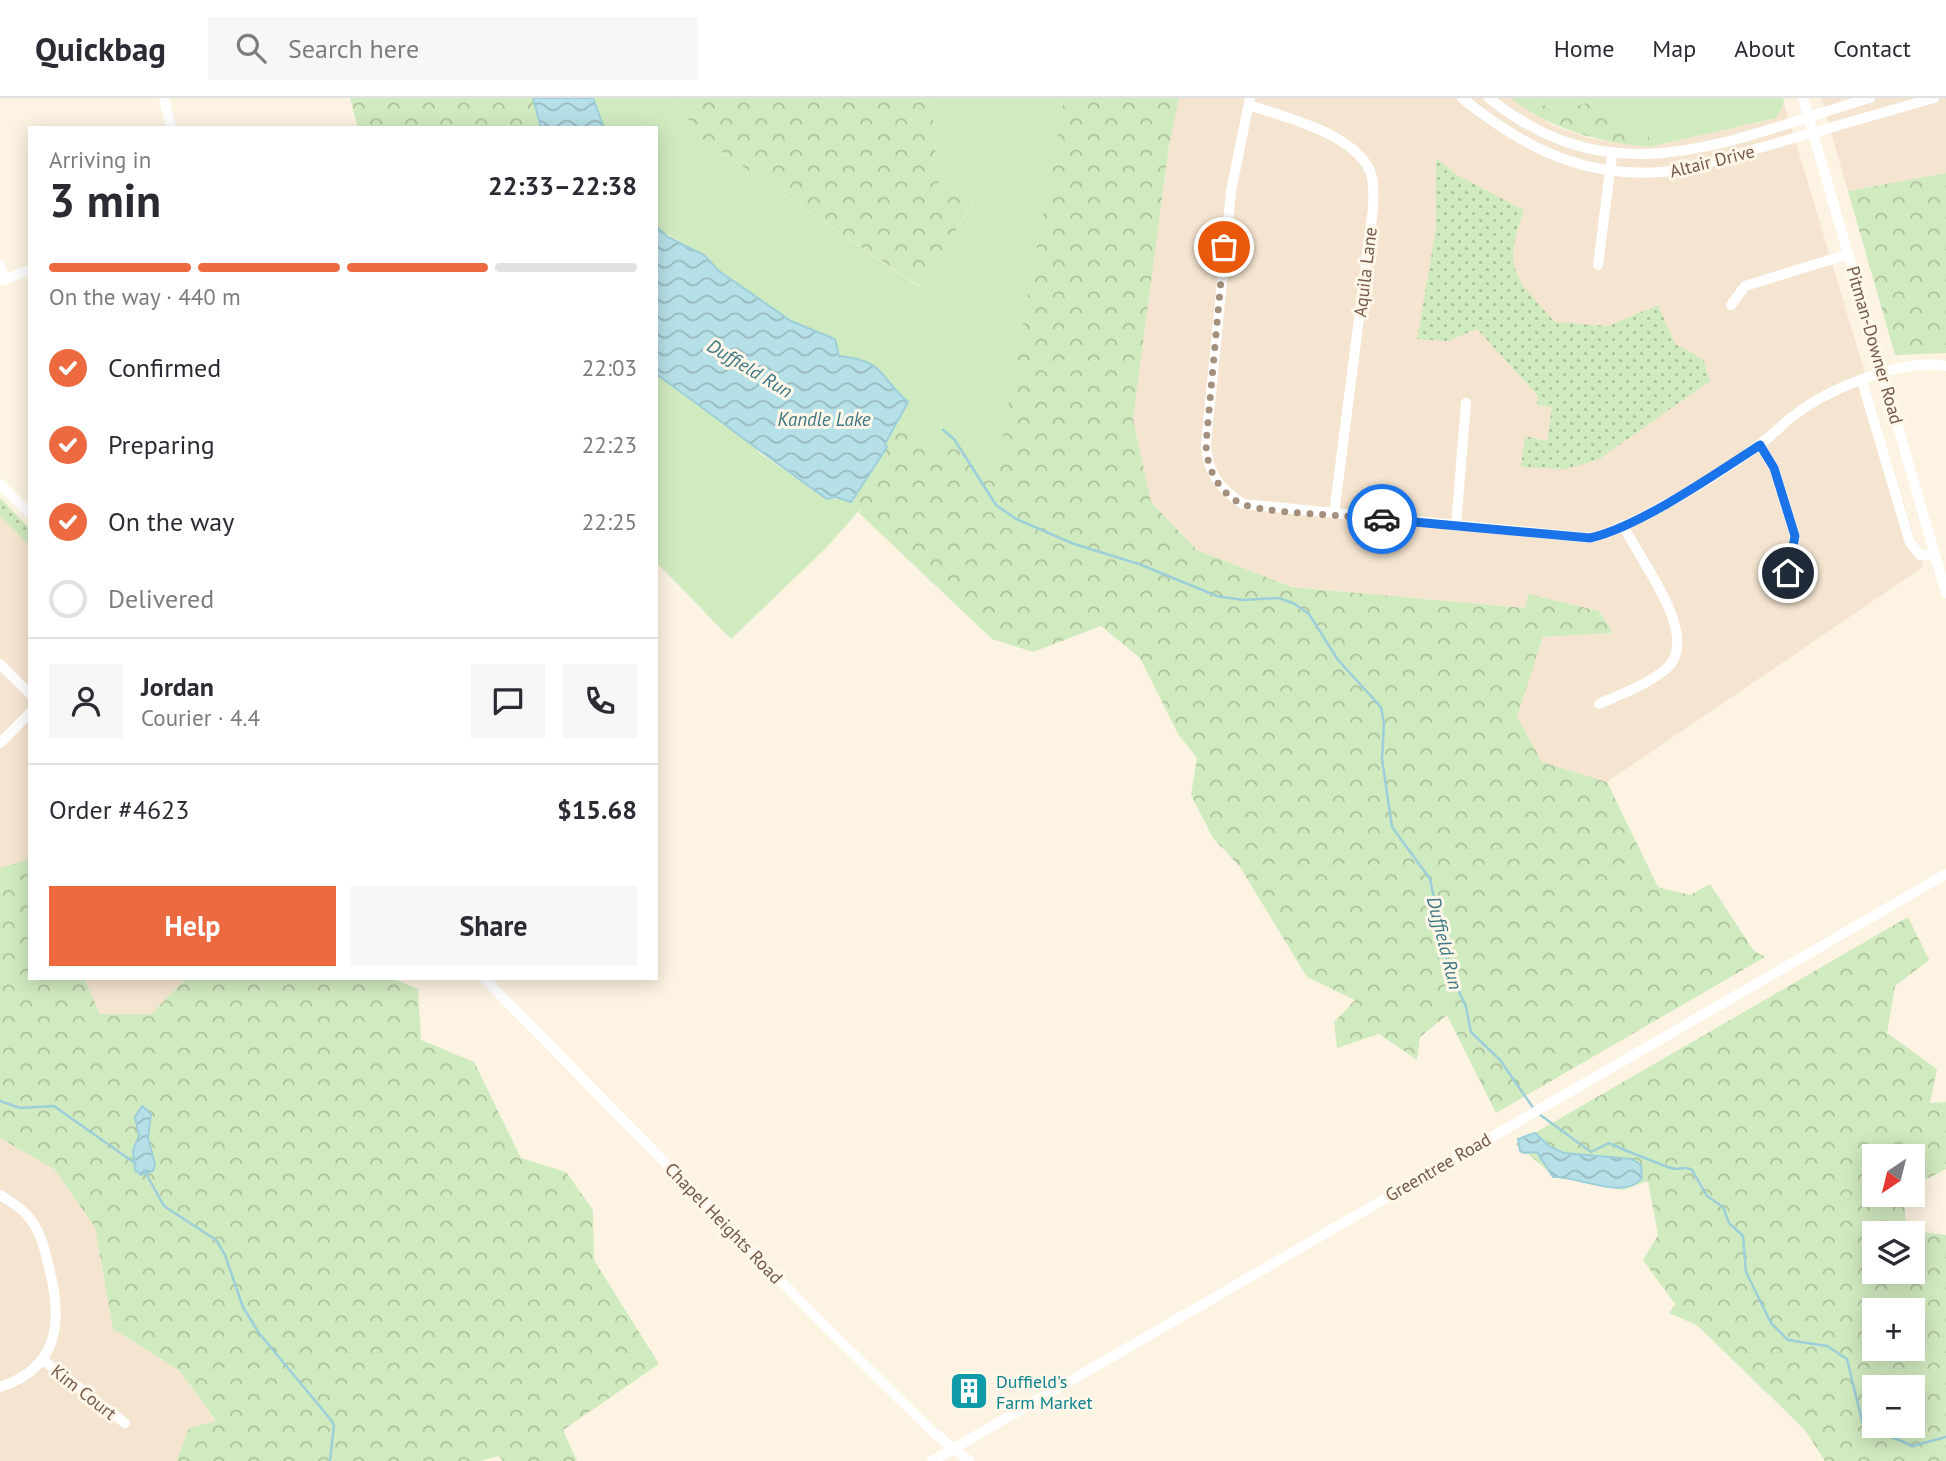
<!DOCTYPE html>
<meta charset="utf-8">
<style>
body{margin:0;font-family:"PT Sans",sans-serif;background:#f7f7f7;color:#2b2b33;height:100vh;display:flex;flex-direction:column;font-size:26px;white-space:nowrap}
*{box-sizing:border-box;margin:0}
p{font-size:23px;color:#7c7c81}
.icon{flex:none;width:38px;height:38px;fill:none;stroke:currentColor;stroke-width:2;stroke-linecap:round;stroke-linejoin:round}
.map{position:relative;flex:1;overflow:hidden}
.sheet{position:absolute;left:28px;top:28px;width:630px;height:854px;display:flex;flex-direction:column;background:#fff;border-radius:0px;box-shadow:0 4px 18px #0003}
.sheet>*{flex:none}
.needle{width:46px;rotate:215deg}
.buttons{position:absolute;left:1862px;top:1046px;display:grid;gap:14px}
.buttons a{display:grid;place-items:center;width:63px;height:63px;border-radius:0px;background:#fff;box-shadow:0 4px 18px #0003;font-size:35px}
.pin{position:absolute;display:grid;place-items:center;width:60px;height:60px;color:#fff;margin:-30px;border:4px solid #fff;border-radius:50%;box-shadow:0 2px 7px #0007}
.courier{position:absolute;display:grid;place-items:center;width:70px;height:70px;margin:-35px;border:5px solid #1a73e8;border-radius:50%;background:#fff;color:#222;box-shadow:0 2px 9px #0007}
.headline em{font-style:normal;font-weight:700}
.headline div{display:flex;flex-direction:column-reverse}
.headline{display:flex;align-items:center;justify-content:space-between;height:119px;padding:0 21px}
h1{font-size:46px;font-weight:700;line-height:52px}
.bar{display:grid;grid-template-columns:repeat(4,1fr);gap:10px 7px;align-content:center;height:84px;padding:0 21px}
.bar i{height:9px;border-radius:5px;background:#e1e1e2}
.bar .active{background:#ed6a41}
.bar p{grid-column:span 4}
.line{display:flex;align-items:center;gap:18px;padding:0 21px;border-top:2px solid #e1e1e2}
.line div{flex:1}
.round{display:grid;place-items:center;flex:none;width:74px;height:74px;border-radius:0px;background:#f7f7f7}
ol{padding:0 21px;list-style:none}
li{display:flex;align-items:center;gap:21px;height:77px}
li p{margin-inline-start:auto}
li .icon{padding:7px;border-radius:50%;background:#ed6a41;color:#fff;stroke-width:4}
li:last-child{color:#7c7c81}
li i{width:38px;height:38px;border:4px solid #e1e1e2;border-radius:50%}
.primary-button{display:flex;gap:14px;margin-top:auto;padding:14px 21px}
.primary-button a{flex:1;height:80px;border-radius:0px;background:#ed6a41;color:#fff;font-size:28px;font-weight:700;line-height:80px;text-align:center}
.primary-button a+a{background:#f7f7f7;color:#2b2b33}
header{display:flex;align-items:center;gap:42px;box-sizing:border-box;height:98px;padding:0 35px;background:#fff;border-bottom:2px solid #e1e1e2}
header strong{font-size:33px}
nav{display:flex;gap:38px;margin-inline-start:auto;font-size:24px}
.search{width:490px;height:63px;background:#f7f7f7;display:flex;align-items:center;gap:18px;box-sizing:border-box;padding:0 24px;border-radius:0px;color:#7c7c81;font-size:26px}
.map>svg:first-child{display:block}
.residential{fill:#f5e5d0}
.grass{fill:url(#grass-dots)}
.forest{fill:url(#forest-crowns);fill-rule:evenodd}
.park{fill:#d1ebc0}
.water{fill:url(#water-waves);stroke:#9ccfda;stroke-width:2}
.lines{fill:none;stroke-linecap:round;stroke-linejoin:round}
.stream{stroke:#9ccfda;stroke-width:2.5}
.minor{stroke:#fff;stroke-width:10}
.done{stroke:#a58f7d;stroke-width:7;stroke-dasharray:0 12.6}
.route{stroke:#1a73e8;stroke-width:9}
.labels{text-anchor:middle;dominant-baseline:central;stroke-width:6;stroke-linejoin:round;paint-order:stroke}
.street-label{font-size:18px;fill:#765947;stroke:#fff7e9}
.culture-label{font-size:18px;fill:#0d838f;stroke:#fff7e9;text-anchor:start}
.water-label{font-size:19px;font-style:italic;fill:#3d7783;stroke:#fff7e9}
</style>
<header>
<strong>Quickbag</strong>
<div class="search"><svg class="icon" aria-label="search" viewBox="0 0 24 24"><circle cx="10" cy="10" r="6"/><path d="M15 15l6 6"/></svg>Search here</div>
<nav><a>Home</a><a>Map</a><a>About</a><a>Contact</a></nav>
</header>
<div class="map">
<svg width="1946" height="1363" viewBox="0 0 1946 1363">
<defs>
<pattern id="grass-dots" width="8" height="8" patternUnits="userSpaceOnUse" patternTransform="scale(1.75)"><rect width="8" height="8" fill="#d1ebc0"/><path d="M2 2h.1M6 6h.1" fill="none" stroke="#aec19e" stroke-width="1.8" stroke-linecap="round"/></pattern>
<pattern id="forest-crowns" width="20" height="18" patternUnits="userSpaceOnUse" patternTransform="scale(1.75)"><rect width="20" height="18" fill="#d1ebc0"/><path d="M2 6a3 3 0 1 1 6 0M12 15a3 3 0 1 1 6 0" fill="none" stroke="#aec19e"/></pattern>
<pattern id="water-waves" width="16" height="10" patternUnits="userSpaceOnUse" patternTransform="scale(1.75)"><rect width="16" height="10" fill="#b6e0e8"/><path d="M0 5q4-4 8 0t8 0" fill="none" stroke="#99b9be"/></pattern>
</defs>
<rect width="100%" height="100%" fill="#fdf3e2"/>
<!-- residential -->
<path class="residential" d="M1179,0H1511L1552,27L1588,40L1649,49L1776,20L1784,5L1923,469L1607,684L1542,664L1517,619L1543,539L1612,535L1599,513L1528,496L1526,510L1292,489L1197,452L1151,404L1133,321L1169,48Z
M1821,0H1946V75L1848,93Z
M0,418L30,448V761L0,770Z
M84,880H187L151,916H100Z
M0,1040L54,1071L95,1129L113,1231L179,1272L216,1324L189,1330L177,1363H0Z"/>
<!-- grass -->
<path class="grass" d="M1436,60L1457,77L1524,112C1502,171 1515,181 1555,224L1608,228L1658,207L1675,246L1703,261L1710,283L1598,362L1565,371L1521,369L1525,338L1547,343L1552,309L1537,307L1538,298L1477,231L1448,243L1417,241L1436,131Z
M0,400L30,431V448L0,418Z"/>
<!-- forest -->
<path class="forest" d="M350,0H533L542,30H358Z
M675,0H931L939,88L974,103L920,189L699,39Z
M1064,0H1179L1169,48L1133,321L1151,404L1197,452L1292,489L1525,510L1528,496L1599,513L1613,535L1543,539L1517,619L1542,664L1607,684L1658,789L1690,797L1710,786L1754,853L1765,859L1496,1015L1447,917L1420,939L1417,962L1379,936L1337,950L1334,924L1355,902L1307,879L1240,769L1213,740L1191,697L1197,660L1178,636L1140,560L1101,528L1033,554L992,541L859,415L863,407L854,401L898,324L932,346L959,352L976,375L996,373Z
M1511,0H1531L1556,13L1586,5L1649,37V49C1599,44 1551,32 1511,0Z
M1946,75V255L1895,257L1848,93Z
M30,761V880H84L100,916H151L187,880H392L418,891L421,942L474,964L521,1060L566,1074L593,1112L594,1162L659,1266L563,1332L577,1363H503L499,1358L480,1363H177L189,1330L216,1323L179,1272L113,1231L95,1129L54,1071L0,1040V770Z
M1908,819L1929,862L1895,888L1887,935L1937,971L1930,1005L1946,1004V1071L1913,1088V1059H1874V1097H1904L1906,1132L1946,1137V1363H1825L1805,1332L1698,1228L1669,1215L1675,1206L1643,1162L1658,1137L1648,1083L1623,1092L1555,1079L1516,1046ZM1874,1136H1913V1174H1874ZM1874,1213H1913V1251H1874ZM1874,1290H1913V1328H1874Z"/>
<!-- park -->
<path class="park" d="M592,0H675L699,39L919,189L974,104L939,88L931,0H1064L996,374L976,375L959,352L932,346L898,324L907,304L878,270L839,258L835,240L791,223L719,173L704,157L656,130V30H604Z
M1531,0H1783L1784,5L1776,20L1649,49V37L1586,5L1556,13Z
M656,274L730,327L761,356L826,401H854L864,407L826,450L731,541L656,464Z"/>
<!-- water -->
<path class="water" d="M533,0H593L604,30H541Z
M656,128L668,139L704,157L719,173L791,223L835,241L839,258C886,263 878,278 908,304L885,346L887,349L851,404L835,399L827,401C769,361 714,317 656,276Z
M142,1008L151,1016L148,1040L155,1066L153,1073L141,1077L135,1072L133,1052L139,1038L135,1019Z
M1535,1035L1550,1049L1564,1055L1632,1061L1641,1067L1642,1080C1624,1103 1579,1078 1553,1079L1537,1054L1524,1055L1520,1053L1518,1041Z"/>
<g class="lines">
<!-- stream -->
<path class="stream" d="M943,332L954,341L996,407L1016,421L1074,446L1139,466L1217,498L1243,502L1278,500L1293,505L1309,516L1338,562L1381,609L1384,625L1382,661L1392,729L1430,781L1448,869L1466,909L1471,934L1500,962L1534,1011
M0,1003L20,1010L54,1008L136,1066
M1539,1016L1591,1054L1609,1045C1630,1055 1650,1062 1671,1070C1679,1073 1684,1067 1692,1072L1707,1098L1723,1109L1729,1125L1743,1138L1746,1174L1771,1225L1788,1242L1827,1248L1847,1261L1863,1327L1913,1348L1946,1339
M144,1072L164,1108L216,1142L225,1157L243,1209L259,1235L331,1322L334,1327L330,1363"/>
<!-- minor -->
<path class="minor" d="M164,0L171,30
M1250,0L1231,93L1206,346C1207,374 1220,391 1243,406L1590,440C1633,430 1723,374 1759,347C1772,338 1783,325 1796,316C1830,290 1903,260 1946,268
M1462,0C1530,55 1596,86 1686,71L1934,0
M1489,0C1617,103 1732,40 1870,0
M1803,0L1946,495
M1249,7C1284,19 1353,35 1370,73C1375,85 1373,99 1373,111L1334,416
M0,167L5,182
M1598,167L1612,57
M0,183L30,172
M1731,207L1745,188L1849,156
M1862,283L1910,445L1920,457L1935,456
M1760,347L1774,370L1795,438L1788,475
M0,386L30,416
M1456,428L1466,305
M0,566L30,596
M1599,606C1621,596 1647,587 1666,571C1703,539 1639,462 1623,427
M0,645L30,615
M484,880L821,1224L932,1333L969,1363
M0,1097C9,1103 19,1108 26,1116C40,1130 45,1152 49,1170C63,1223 59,1270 0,1289
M43,1262L125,1325
M932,1363L1946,776"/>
</g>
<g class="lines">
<!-- done -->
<path class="done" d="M1224,149L1206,346C1207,371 1218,393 1240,405C1262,416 1353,417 1382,421"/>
<!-- route -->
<path class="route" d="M1382,421L1590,440C1639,429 1717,375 1760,347L1774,370L1795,438L1788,475"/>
</g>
<!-- icons -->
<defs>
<g id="building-square" transform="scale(2.0125)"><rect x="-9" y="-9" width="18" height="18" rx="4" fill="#0f9aa8" stroke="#fff7e9"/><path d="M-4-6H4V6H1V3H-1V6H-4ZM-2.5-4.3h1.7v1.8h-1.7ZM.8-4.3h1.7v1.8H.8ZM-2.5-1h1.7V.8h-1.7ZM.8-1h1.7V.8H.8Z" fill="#fff"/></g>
</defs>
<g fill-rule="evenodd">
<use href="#building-square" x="969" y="1293"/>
</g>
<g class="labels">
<!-- street labels -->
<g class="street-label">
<text transform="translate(1712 63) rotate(-14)">Altair Drive</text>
<text transform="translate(1365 174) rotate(-83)">Aquila Lane</text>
<text transform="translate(1875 247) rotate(74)">Pitman-Downer Road</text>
<text transform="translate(1438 1069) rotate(-30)">Greentree Road</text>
<text transform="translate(724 1125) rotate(46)">Chapel Heights Road</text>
<text transform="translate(84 1294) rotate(38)">Kim Court</text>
</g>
<!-- culture labels -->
<g class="culture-label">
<text x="996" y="1283">Duffield's<tspan x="996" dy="21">Farm Market</tspan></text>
</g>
<!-- water labels -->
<g class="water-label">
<text transform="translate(750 270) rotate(31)">Duffield Run</text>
<text x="824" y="321">Kandle Lake</text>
<text transform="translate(1445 845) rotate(76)">Duffield Run</text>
</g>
</g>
</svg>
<div class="buttons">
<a><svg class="needle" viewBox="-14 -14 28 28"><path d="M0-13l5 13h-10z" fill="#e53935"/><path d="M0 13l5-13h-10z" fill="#7c7c81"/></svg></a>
<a><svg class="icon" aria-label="layers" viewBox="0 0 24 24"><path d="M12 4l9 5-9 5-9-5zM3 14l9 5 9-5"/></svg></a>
<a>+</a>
<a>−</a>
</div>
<div class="pin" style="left:1224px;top:149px;background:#ea580c"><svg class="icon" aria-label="bag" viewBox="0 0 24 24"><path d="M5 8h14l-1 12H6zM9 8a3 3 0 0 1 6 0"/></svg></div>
<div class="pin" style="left:1788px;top:475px;background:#1f2937"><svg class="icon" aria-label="home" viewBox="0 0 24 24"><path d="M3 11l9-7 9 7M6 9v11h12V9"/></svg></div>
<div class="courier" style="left:1382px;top:421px"><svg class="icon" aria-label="car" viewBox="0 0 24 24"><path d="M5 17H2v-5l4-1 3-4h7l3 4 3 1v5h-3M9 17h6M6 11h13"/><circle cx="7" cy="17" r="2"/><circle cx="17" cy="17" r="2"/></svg></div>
<section class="sheet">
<div class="headline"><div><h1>3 min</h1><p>Arriving in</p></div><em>22:33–22:38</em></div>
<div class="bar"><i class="active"></i><i class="active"></i><i class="active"></i><i></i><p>On the way · 440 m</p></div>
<ol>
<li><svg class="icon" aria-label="check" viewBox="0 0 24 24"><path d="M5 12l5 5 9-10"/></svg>Confirmed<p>22:03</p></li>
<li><svg class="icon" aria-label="check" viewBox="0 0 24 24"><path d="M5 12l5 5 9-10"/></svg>Preparing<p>22:23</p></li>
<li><svg class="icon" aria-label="check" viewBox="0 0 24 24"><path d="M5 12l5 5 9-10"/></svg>On the way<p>22:25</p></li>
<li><i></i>Delivered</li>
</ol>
<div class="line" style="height:126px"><a class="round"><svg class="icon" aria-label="person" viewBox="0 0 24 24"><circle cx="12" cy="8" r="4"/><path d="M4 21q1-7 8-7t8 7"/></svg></a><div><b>Jordan</b><p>Courier · 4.4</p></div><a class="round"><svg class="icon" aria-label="chat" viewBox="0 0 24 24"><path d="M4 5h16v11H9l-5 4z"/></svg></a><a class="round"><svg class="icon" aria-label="phone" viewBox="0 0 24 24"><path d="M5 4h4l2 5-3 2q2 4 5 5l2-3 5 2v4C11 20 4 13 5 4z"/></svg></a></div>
<div class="line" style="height:91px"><div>Order #4623</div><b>$15.68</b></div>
<div class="primary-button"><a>Help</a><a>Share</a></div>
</section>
</div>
